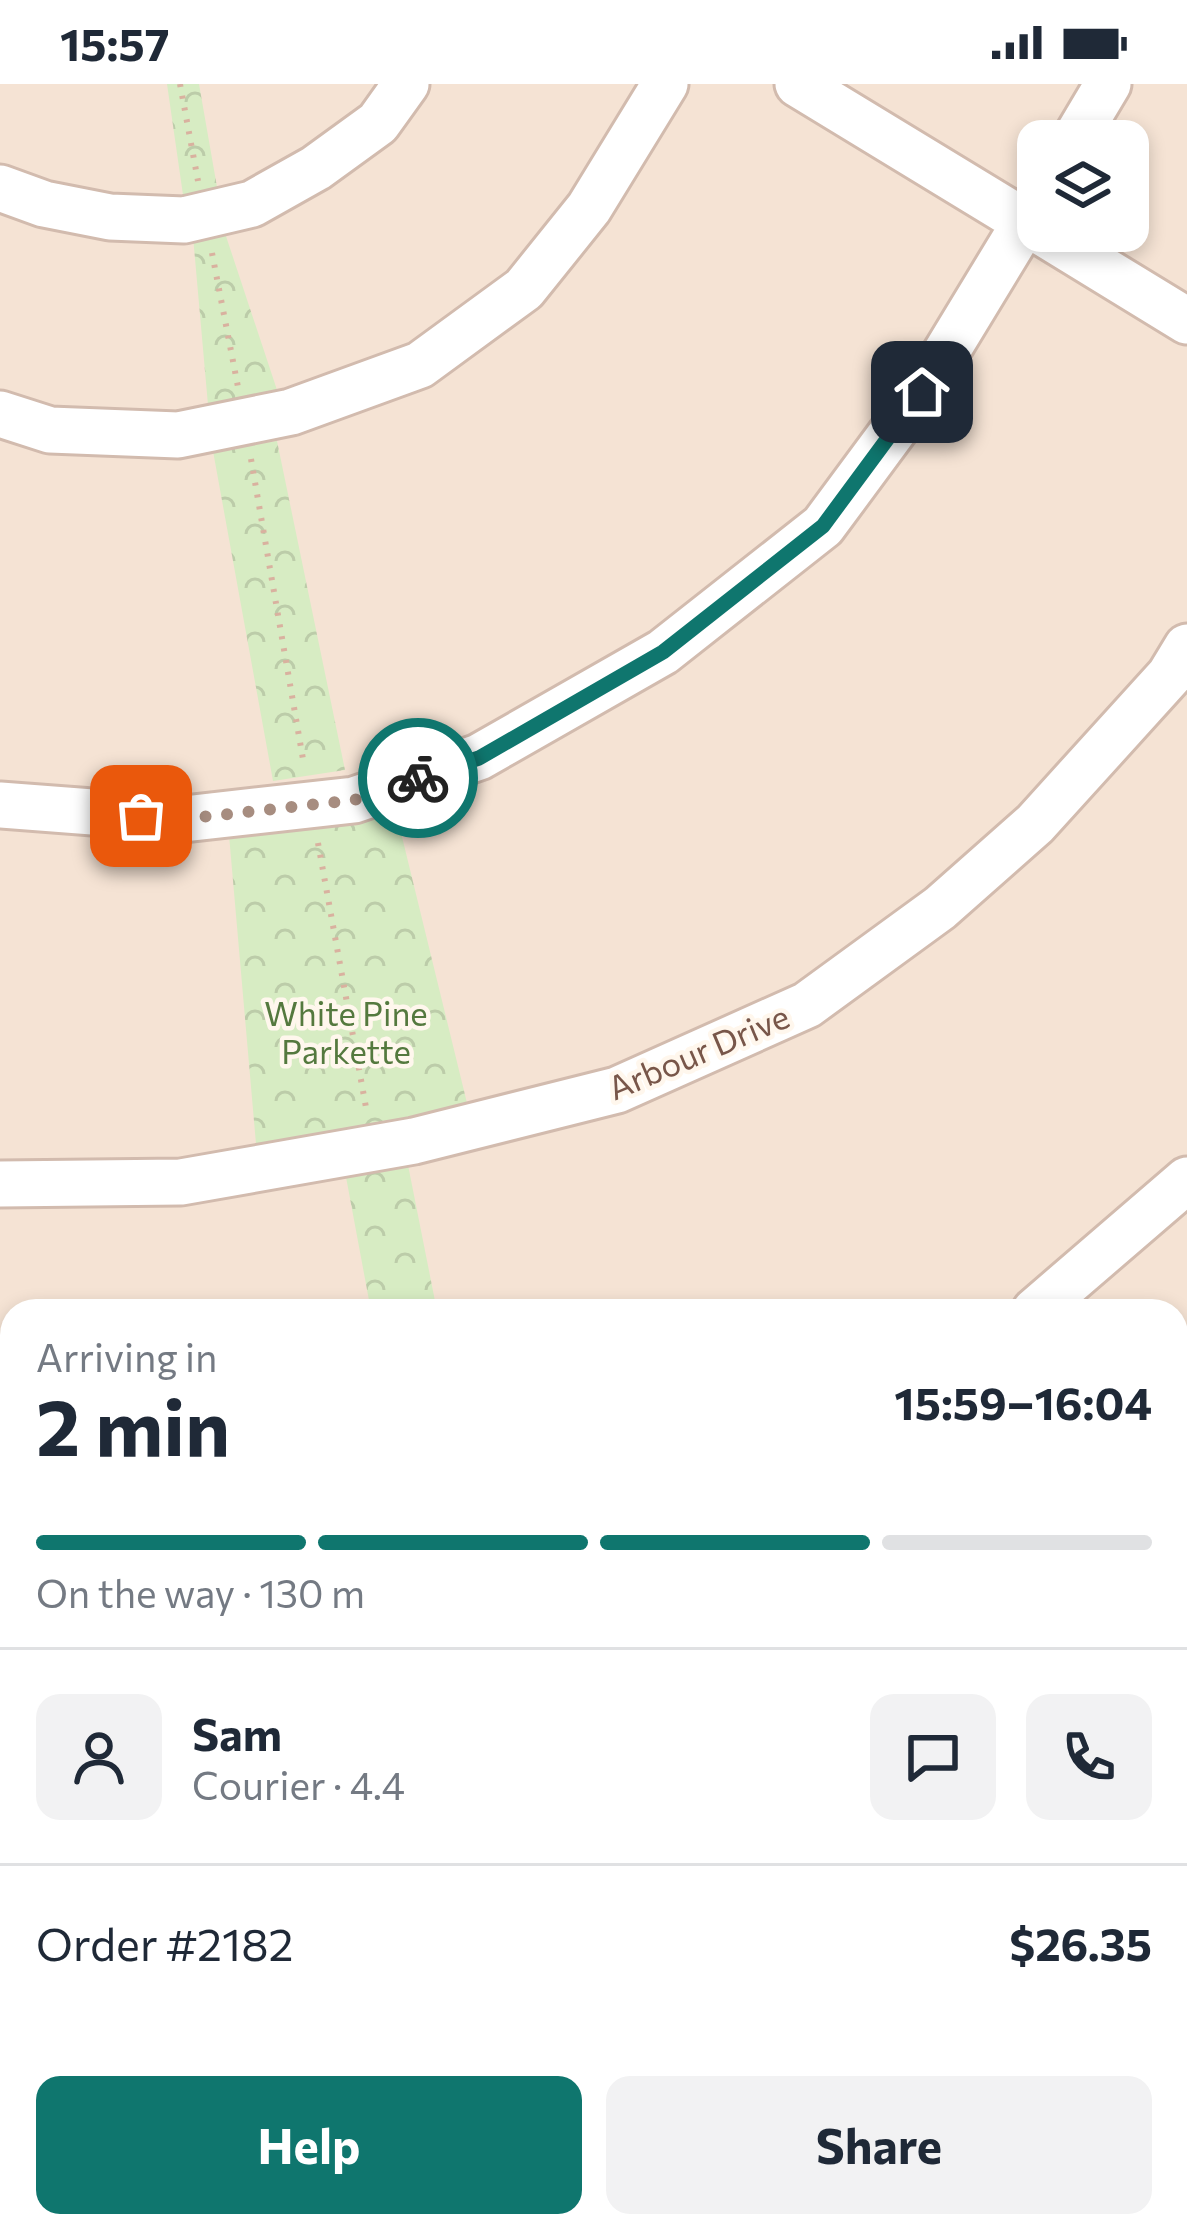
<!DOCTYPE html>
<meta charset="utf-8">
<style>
body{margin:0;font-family:Commissioner,sans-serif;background:#f2f2f3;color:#1f2937;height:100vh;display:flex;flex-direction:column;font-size:45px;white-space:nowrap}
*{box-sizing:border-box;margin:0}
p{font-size:39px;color:#747a83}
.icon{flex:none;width:66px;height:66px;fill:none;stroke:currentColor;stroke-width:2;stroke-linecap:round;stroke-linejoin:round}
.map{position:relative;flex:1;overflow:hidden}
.drawer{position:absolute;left:0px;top:1215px;width:1188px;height:939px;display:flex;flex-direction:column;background:#fff;border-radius:36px 36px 0 0;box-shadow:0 6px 18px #0003}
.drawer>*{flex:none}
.tools{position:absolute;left:1017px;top:36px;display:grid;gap:24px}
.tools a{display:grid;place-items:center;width:132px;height:132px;border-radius:24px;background:#fff;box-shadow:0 6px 18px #0003;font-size:60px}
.pin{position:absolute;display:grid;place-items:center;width:102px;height:102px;color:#fff;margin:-51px;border-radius:24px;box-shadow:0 6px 18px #0006}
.courier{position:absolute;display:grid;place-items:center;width:120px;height:120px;margin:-60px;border:9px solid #0f766e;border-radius:50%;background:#fff;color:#222;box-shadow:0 3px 15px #0007}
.head em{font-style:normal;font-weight:700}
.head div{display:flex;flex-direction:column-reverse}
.head{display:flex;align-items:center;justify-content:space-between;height:204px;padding:0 36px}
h1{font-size:78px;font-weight:700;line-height:90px}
.bar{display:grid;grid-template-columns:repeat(4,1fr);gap:18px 12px;align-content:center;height:144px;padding:0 36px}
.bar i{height:15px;border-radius:9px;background:#e0e1e3}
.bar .on{background:#0f766e}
.bar p{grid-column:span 4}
.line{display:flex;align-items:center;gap:30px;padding:0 36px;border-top:3px solid #e0e1e3}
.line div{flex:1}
.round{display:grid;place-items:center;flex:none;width:126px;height:126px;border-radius:24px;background:#f2f2f3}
.primary-button{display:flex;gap:24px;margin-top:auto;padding:24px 36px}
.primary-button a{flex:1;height:138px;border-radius:24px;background:#0f766e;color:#fff;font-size:48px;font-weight:700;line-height:138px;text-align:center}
.primary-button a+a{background:#f2f2f3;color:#1f2937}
.status{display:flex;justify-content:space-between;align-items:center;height:84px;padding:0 60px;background:#fff;direction:ltr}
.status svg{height:33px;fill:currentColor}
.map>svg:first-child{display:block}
.residential{fill:#f5e3d4;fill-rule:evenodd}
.park{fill:url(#park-crowns)}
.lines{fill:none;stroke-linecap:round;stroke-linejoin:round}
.minor-casing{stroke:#d2bbae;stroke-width:51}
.path{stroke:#d9b19f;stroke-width:6;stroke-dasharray:3 9;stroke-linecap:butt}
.minor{stroke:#fff;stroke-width:45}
.done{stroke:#a78d80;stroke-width:12;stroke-dasharray:0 21.6}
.route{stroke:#0f766e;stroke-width:15}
.labels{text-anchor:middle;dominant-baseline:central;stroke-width:9;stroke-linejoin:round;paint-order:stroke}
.park-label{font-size:33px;fill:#54793e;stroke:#fff7ed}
.street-label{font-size:33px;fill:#785649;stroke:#fff7ed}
</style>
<div class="status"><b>15:57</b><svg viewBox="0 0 49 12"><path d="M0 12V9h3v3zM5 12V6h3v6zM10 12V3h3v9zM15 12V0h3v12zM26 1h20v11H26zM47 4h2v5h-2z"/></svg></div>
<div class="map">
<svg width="1187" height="2153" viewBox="0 0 1187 2153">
<defs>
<pattern id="park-crowns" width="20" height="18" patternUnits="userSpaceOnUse" patternTransform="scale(3)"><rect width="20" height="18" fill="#d7ecc3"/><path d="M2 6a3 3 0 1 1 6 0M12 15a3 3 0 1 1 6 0" fill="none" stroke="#bccca9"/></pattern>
</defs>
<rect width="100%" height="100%" fill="#fdf2e6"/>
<!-- residential -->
<path class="residential" d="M0,0H1187V2153H0ZM1038,57H1128V147H1038ZM12,1227H1176V2142H12Z"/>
<!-- park -->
<path class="park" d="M167,0H199L217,103L183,111Z
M220,134L277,306L208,321L192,141Z
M277,357L345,686L273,697L213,367Z
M394,720L467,1019L348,1051L256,1060L229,751Z
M408,1081L437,1227H371L346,1093Z
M326,2142H894L900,2153H326Z"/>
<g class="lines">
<!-- minor casing -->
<g class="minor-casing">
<path id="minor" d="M798,0L1038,146
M1074,57L1108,0
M0,104L44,120L110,133L184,136L252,120L316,84L378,39L406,0
M1040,147L1187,237
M0,330L50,346L178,351L291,328L420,281L524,205L589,124L665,0
M0,721L184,735L354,716L479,673L663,568L823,442L922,308L1038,117
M0,1100L181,1098L414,1057L617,1006L807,921L940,824L1035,740L1170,591L1187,563
M1035,1227L1187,1096
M0,1473H12
M1176,1567L1187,1560
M0,1839L12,1840
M1176,1841L1187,1863
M298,2142V2153
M921,2142L927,2153"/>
</g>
<!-- path -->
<path class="path" d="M180,0L198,97
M212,169L238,303
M251,375L304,681
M318,759L367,1029"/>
<!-- minor -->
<use href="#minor" class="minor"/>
</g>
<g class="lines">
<!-- done -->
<path class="done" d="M141,732L184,735L354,716L418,694"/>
<!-- route -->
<path class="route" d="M418,694L479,674L663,568L823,442L922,308"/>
</g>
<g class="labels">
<!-- park labels -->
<g class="park-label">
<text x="346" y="928">White Pine<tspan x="346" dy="38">Parkette</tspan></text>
</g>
<!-- street labels -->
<g class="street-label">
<text transform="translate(698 967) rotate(-23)">Arbour Drive</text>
</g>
</g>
</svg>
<div class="tools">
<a><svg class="icon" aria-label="layers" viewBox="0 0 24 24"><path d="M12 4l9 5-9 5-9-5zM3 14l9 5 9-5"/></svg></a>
</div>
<div class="pin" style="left:141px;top:732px;background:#ea580c"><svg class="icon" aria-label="bag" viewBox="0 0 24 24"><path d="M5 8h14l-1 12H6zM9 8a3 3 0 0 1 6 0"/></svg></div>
<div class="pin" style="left:922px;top:308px;background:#1f2937"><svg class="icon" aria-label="home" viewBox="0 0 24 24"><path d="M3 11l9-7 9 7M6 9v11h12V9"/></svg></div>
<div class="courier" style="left:418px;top:694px"><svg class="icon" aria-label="bike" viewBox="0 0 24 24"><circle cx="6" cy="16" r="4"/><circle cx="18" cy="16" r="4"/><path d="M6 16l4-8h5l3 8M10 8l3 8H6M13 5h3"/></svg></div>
<section class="drawer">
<div class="head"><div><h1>2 min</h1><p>Arriving in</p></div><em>15:59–16:04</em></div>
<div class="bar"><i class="on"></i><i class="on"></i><i class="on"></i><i></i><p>On the way · 130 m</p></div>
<div class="line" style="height:216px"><a class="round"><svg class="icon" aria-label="person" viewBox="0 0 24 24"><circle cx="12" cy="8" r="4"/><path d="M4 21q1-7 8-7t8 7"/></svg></a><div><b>Sam</b><p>Courier · 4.4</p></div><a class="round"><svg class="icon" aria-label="chat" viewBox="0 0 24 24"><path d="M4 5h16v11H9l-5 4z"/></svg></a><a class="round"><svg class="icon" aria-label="phone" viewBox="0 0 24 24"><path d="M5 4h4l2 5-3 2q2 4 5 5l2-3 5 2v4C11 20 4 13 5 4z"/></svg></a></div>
<div class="line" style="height:156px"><div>Order #2182</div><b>$26.35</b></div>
<div class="primary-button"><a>Help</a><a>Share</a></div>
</section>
</div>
